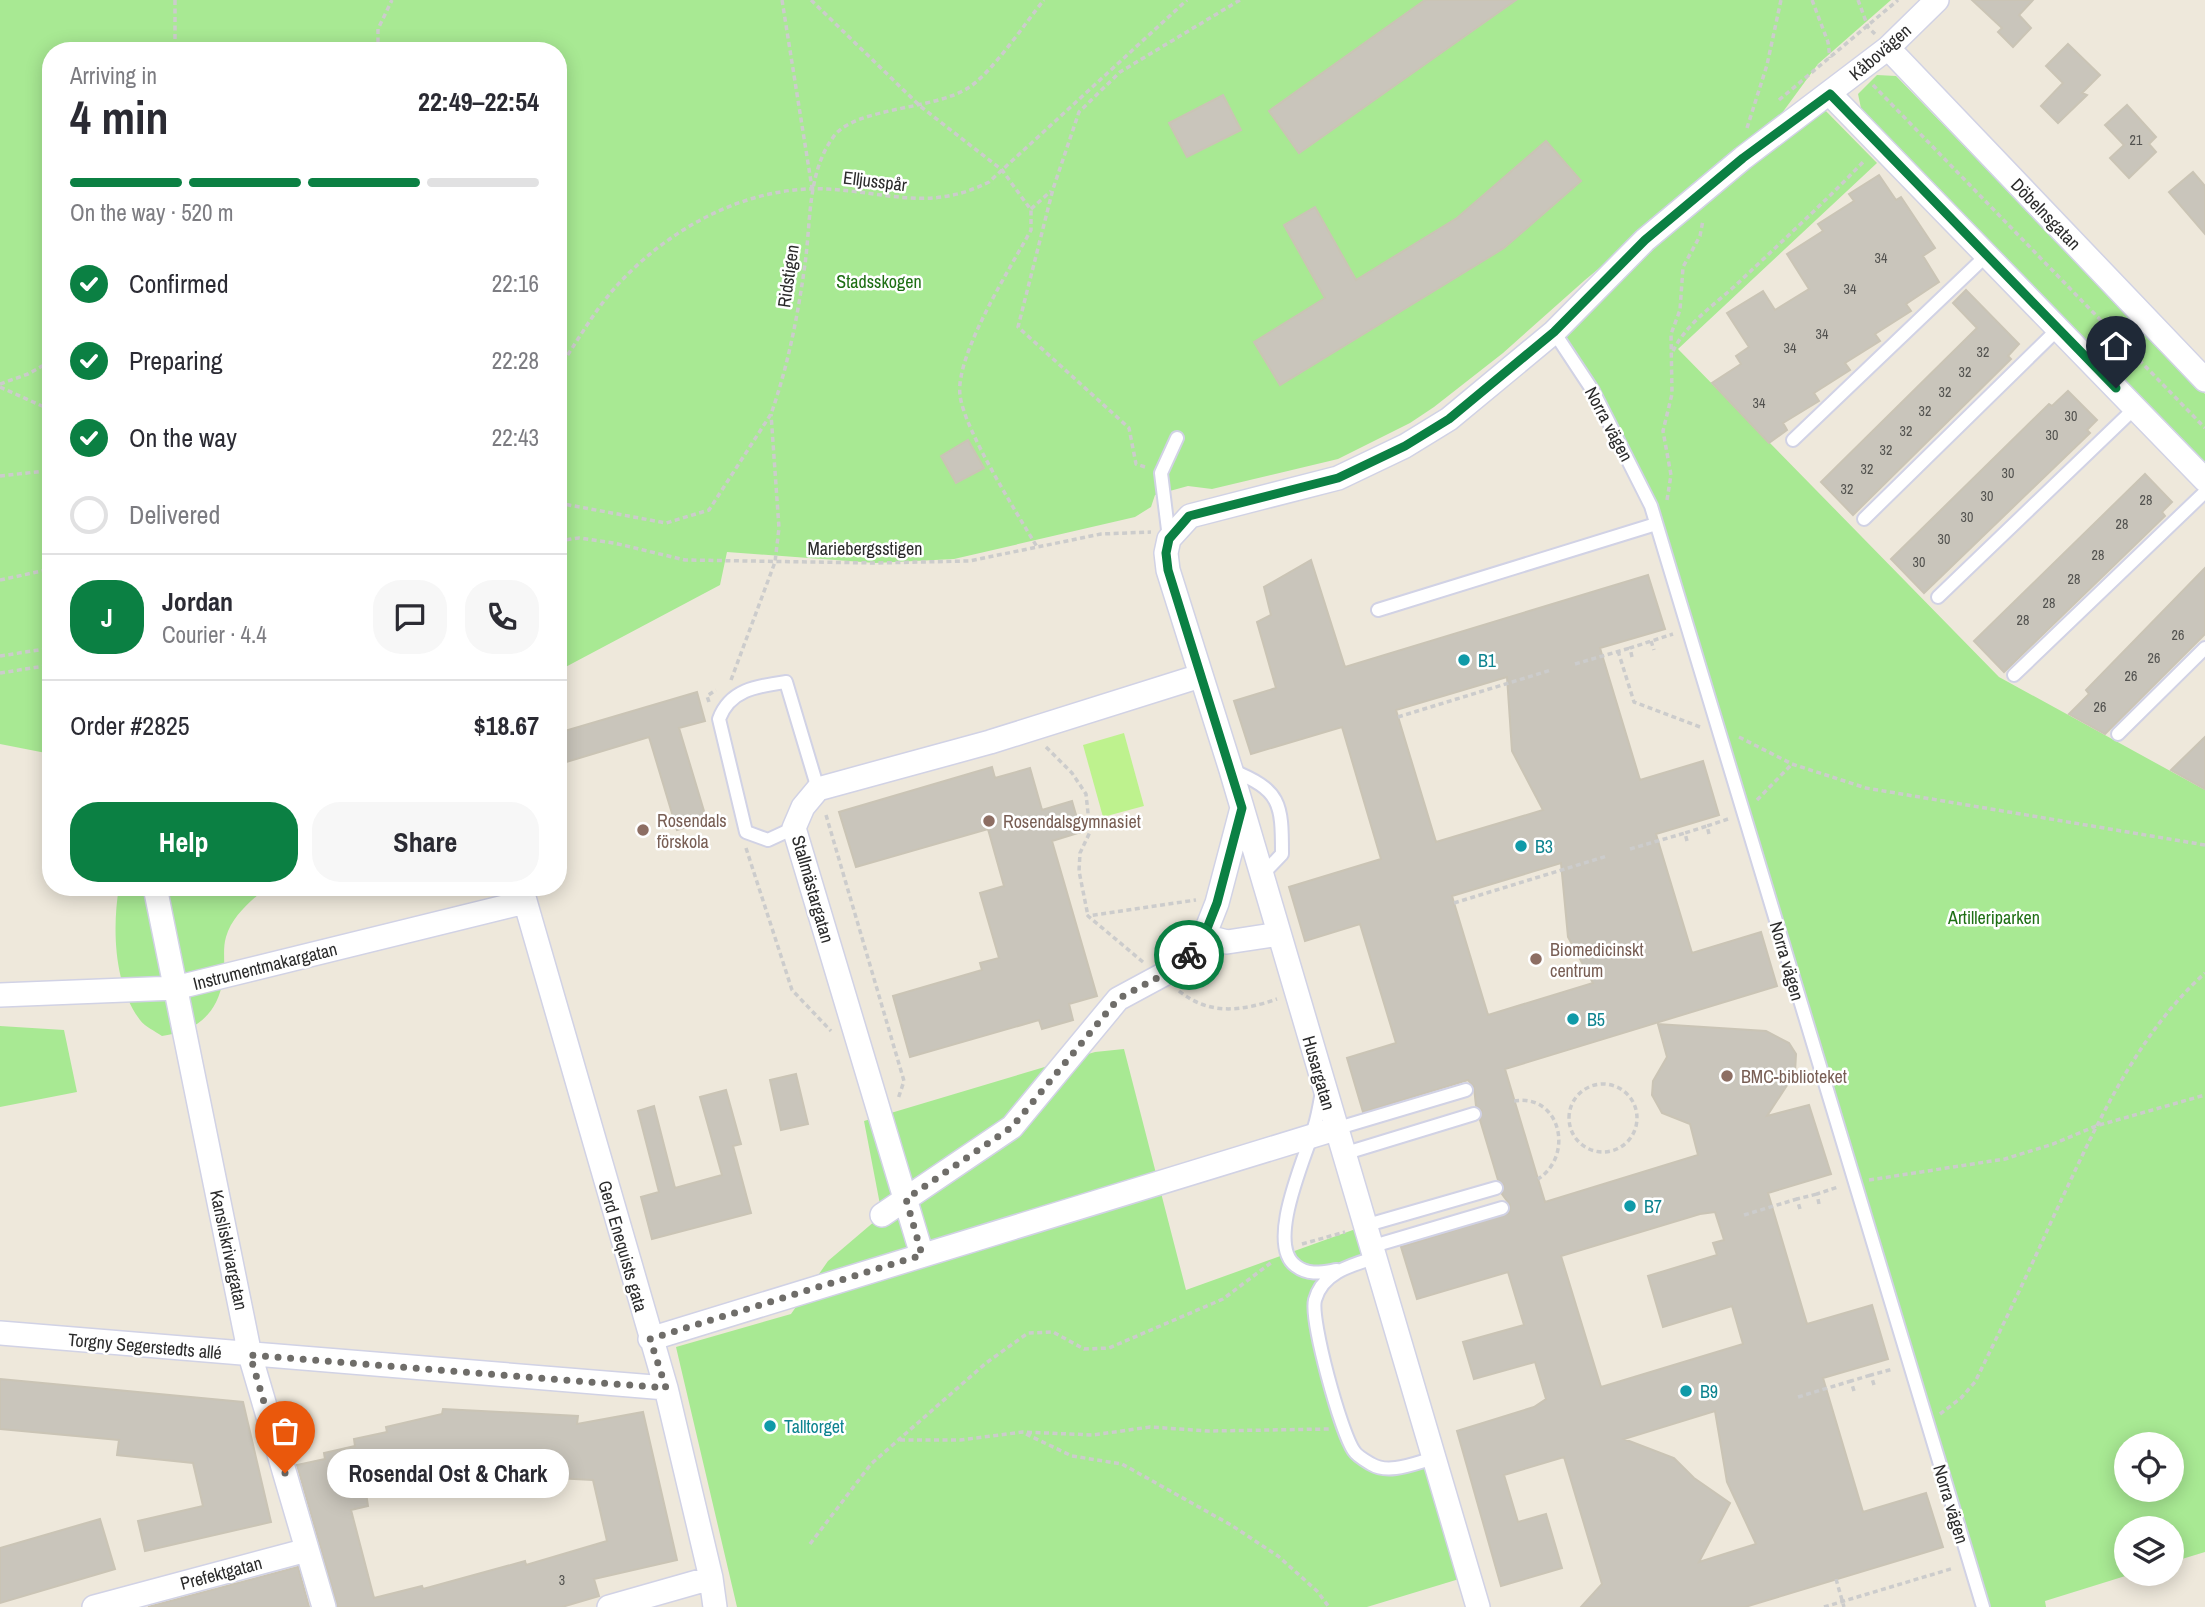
<!DOCTYPE html>
<meta charset="utf-8">
<style>
body{margin:0;font-family:"Archivo Narrow",sans-serif;background:#f7f7f7;color:#2b2b33;height:100vh;display:flex;flex-direction:column;font-size:26px;white-space:nowrap}
*{box-sizing:border-box;margin:0}
p{font-size:23px;color:#7c7c81}
.icon{flex:none;width:38px;height:38px;fill:none;stroke:currentColor;stroke-width:2;stroke-linecap:round;stroke-linejoin:round}
.map{position:relative;flex:1;overflow:hidden}
.details{position:absolute;left:42px;top:42px;width:525px;height:854px;display:flex;flex-direction:column;background:#fff;border-radius:28px;box-shadow:0 4px 18px #0003}
.details>*{flex:none}
.tools{position:absolute;left:2114px;top:1432px;display:grid;gap:14px}
.tools a{display:grid;place-items:center;width:70px;height:70px;border-radius:50%;background:#fff;box-shadow:0 4px 18px #0003;font-size:35px}
.pin{position:absolute;display:grid;place-items:center;width:60px;height:60px;color:#fff;margin:-72px -30px;border-radius:50% 50% 50% 0;rotate:-45deg;box-shadow:0 0 7px #0007}
.pin .icon{rotate:45deg}
.courier{position:absolute;display:grid;place-items:center;width:70px;height:70px;margin:-35px;border:5px solid #0b8043;border-radius:50%;background:#fff;color:#222;box-shadow:0 2px 9px #0007}
.bubble{position:absolute;height:49px;border-radius:24px;background:#fff;box-shadow:0 4px 18px #0003;font-size:23px;font-weight:700;line-height:49px;text-align:center}
.headline em{font-style:normal;font-weight:700}
.headline div{display:flex;flex-direction:column-reverse}
.headline{display:flex;align-items:center;justify-content:space-between;height:119px;padding:0 28px}
h1{font-size:46px;font-weight:700;line-height:52px}
.bar{display:grid;grid-template-columns:repeat(4,1fr);gap:10px 7px;align-content:center;height:84px;padding:0 28px}
.bar i{height:9px;border-radius:5px;background:#e1e1e2}
.bar .on{background:#0b8043}
.bar p{grid-column:span 4}
.line{display:flex;align-items:center;gap:18px;padding:0 28px;border-top:2px solid #e1e1e2}
.line div{flex:1}
.round{display:grid;place-items:center;flex:none;width:74px;height:74px;border-radius:28px;background:#f7f7f7}
ol{padding:0 28px;list-style:none}
li{display:flex;align-items:center;gap:21px;height:77px}
li p{margin-inline-start:auto}
li .icon{padding:7px;border-radius:50%;background:#0b8043;color:#fff;stroke-width:4}
li:last-child{color:#7c7c81}
li i{width:38px;height:38px;border:4px solid #e1e1e2;border-radius:50%}
.primary-button{display:flex;gap:14px;margin-top:auto;padding:14px 28px}
.primary-button a{flex:1;height:80px;border-radius:28px;background:#0b8043;color:#fff;font-size:28px;font-weight:700;line-height:80px;text-align:center}
.primary-button a+a{background:#f7f7f7;color:#2b2b33}
.map>svg:first-child{display:block}
.green{fill:#a8e993;fill-rule:evenodd}
.pitch{fill:#bef28e}
.building{fill:#c9c5bb;stroke:#cac4b5;stroke-width:2;fill-rule:evenodd}
.lines{fill:none;stroke-linecap:round;stroke-linejoin:round}
.lane-casing{stroke:#d1d2e5;stroke-width:16}
.street-casing{stroke:#d1d2e5;stroke-width:26}
.path{stroke:#ccc;stroke-width:3.5;stroke-dasharray:5 3.5;stroke-linecap:butt}
.lane{stroke:#fff;stroke-width:12}
.street{stroke:#fff;stroke-width:23}
.done{stroke:#6f6d69;stroke-width:7;stroke-dasharray:0 12.6}
.route{stroke:#0b8043;stroke-width:9}
.culture-dot{fill:#0f9aa8;stroke:#fff;stroke-width:2.5}
.education-dot{fill:#8d6e63;stroke:#fff;stroke-width:2.5}
.labels{text-anchor:middle;dominant-baseline:central;stroke-width:5;stroke-linejoin:round;paint-order:stroke}
.number-label{font-size:14px;fill:#52524f}
.street-label{font-size:18px;fill:#2b2b2b;stroke:#fff}
.park-label{font-size:18px;fill:#1e6f14;stroke:#fff}
.culture-label{font-size:18px;fill:#0d838f;stroke:#fff;text-anchor:start}
.education-label{font-size:18px;fill:#785e54;stroke:#fff;text-anchor:start}
</style>
<div class="map">
<svg width="2205" height="1607" viewBox="0 0 2205 1607">
<rect width="100%" height="100%" fill="#eee8db"/>
<!-- green -->
<path class="green" d="M0,0H1891L1818,64L1774,124L1585,280L1503,353L1434,407L1410,423L1338,459L1212,489L1188,486L1155,495L1151,507L1135,517L954,559L875,563L727,552L720,585L558,671V51H51V754L0,744Z
M1877,75L1896,76L2205,394V465L1862,113L1858,94Z
M1818,103L1877,163L1678,349L1999,677L2205,790V1552L2172,1562V1528H2126V1573H2135L2045,1601L2046,1607H1983L1651,506L1554,332ZM2126,1444H2172V1489H2126Z
M119,887H267C251,901 232,916 226,937C222,950 226,966 223,980C217,1015 196,1031 162,1036C155,1031 145,1027 140,1020C114,985 112,929 119,887Z
M0,1026L64,1030L77,1092L0,1107Z
M1124,1049L1186,1290L1364,1226L1374,1258L1324,1282L1316,1325L1354,1452L1373,1466L1434,1458L1469,1576L1367,1607H737L676,1347L791,1314L828,1261L882,1215L864,1121L1095,1052Z"/>
<!-- pitch -->
<path class="pitch" d="M1124,733L1144,806L1103,817L1083,745Z"/>
<!-- building -->
<path class="building" d="M1425,0H1516L1299,153L1269,111Z
M1972,0H2033L2019,15L2031,28L2013,47L1998,32L2002,28Z
M2068,44L2100,75L2082,93L2087,95L2058,123L2041,106L2063,83L2046,66Z
M1223,95L1241,130L1187,157L1169,123Z
M2127,105L2156,137L2149,144L2156,152L2129,178L2110,158L2124,145L2105,125Z
M1546,141L1581,181L1504,248L1280,385L1254,342L1325,298L1284,225L1315,207L1356,280L1457,218Z
M2193,172L2205,186V234L2169,192Z
M1879,175L1896,200L1901,197L1935,248L1923,256L1939,282L1906,304L1911,311L1875,334L1880,341L1845,363L1850,370L1814,393L1819,401L1783,423L1787,430L1769,443L1712,383L1741,364L1736,356L1749,347L1727,313L1763,291L1775,310L1809,289L1787,254L1823,231L1818,224L1854,201L1849,194Z
M1966,290L2019,344L2008,356L2011,359L1853,515L1821,482L1977,328L1953,303Z
M2068,391L2097,420L2087,430L2090,433L1924,593L1891,559L2049,404L2052,406Z
M968,440L984,468L956,483L941,456Z
M2145,474L2172,502L2162,512L2165,516L2004,672L1974,641Z
M1311,560L1345,667L1648,575L1665,629L1600,648L1640,780L1703,761L1719,815L1656,834L1692,953L1761,932L1777,986L1505,1069L1538,1179L1545,1202L1698,1155L1690,1124L1662,1113L1652,1095L1653,1081L1667,1057L1658,1024L1766,1031L1789,1043L1796,1054L1795,1073L1767,1116L1809,1105L1831,1174L1768,1193L1807,1324L1872,1305L1888,1359L1823,1378L1863,1512L1926,1493L1943,1547L1745,1607H1581L1602,1584L1564,1457L1504,1475L1518,1522L1546,1514L1562,1568L1501,1586L1457,1431L1534,1407L1546,1399L1535,1362L1474,1379L1463,1342L1524,1325L1508,1272L1417,1299L1401,1247L1509,1213L1510,1205L1502,1194L1504,1185L1498,1180L1480,1120L1482,1111L1476,1106L1474,1087L1468,1080L1363,1112L1347,1058L1396,1043L1360,924L1305,941L1289,887L1381,859L1342,727L1251,754L1234,701L1276,688L1257,622L1271,615L1264,587ZM1507,677L1512,751L1543,810L1436,842L1396,710ZM1561,863L1568,937L1593,983L1488,1015L1452,896ZM1715,1212L1724,1240L1713,1243L1717,1255L1648,1276L1663,1327L1732,1306L1743,1344L1601,1387L1561,1256L1700,1214ZM1715,1411L1727,1482L1756,1544L1699,1562L1730,1503L1694,1478L1674,1458L1624,1439Z
M2205,568V634L2105,734L2069,714L2089,694L2086,690Z
M697,692L705,721L679,728L707,821L677,830L649,737L563,763L558,733Z
M2205,737V789L2171,770Z
M992,767L995,778L1030,768L1042,810L1072,801L1081,832L1052,841L1097,996L1069,1004L1073,1020L1042,1029L1039,1020L910,1057L893,996L982,970L980,963L999,958L980,893L1004,886L988,829L856,867L839,812Z
M796,1074L808,1124L781,1130L770,1080Z
M726,1090L741,1144L733,1146L751,1213L652,1239L641,1197L659,1192L638,1111L654,1106L675,1188L722,1175L700,1097Z
M0,1379L243,1402L271,1522L145,1551L138,1521L203,1506L193,1463L117,1455L119,1440L0,1429Z
M443,1409L578,1416L577,1424L643,1412L677,1560L594,1579L599,1596L562,1607H338L297,1465L325,1459L324,1453L355,1446L354,1439L387,1432L386,1427L442,1414ZM441,1472L593,1480L607,1541L526,1565L525,1561L423,1589L422,1586L374,1598L351,1510L368,1506L366,1493L399,1487L397,1481Z
M100,1519L115,1569L0,1603V1548Z
M298,1567L309,1607H148Z"/>
<g class="lines">
<!-- lane casing -->
<g class="lane-casing">
<path id="lane" d="M1554,332L1593,391L1651,506L1983,1607
M1793,440L1988,254
M1864,519L2059,328
M1169,538L1161,473L1177,438
M1938,597L2136,407
M1378,610L1656,524
M2014,675L2205,492
M2118,734L2205,648
M1231,770C1281,790 1282,803 1282,854L1262,875
M794,828L768,840L746,832L719,719C730,689 758,686 786,682L818,789
M1322,1091C1320,1103 1318,1116 1314,1128C1306,1156 1265,1244 1296,1266C1309,1276 1323,1272 1337,1270
M1335,1129L1466,1090
M1343,1154L1474,1114
M1364,1226L1496,1188
M1370,1247L1502,1208
M1374,1258C1351,1265 1322,1273 1315,1300C1310,1320 1341,1433 1354,1451C1357,1456 1366,1461 1371,1464C1389,1475 1415,1463 1434,1458"/>
</g>
<!-- street casing -->
<g class="street-casing">
<path id="street" d="M1888,48L2205,380
M1830,94L2205,480
M155,887L250,1355L324,1607
M521,887L666,1388L711,1578L715,1607
M1204,936L1227,942L1279,934
M0,995L175,988L525,902
M882,1215L1012,1127L1118,999L1181,965L1204,936L1217,903L1242,808
M922,1255L794,828L803,807L818,789L990,742L1200,676
M0,1333L666,1388
M650,1339L1335,1129
M94,1607L307,1550
M609,1607L711,1578
M1478,1607L1231,770L1168,570L1166,553L1169,539L1190,516L1338,478L1405,446L1449,419L1554,332L1645,240L1743,158L1888,48L1937,0"/>
</g>
<!-- path -->
<path class="path" d="M175,0V51
M782,0L812,188
M811,0L920,106L1002,170L1031,210V230C1011,267 955,355 960,395C964,430 1017,513 1037,547
M1812,0L1828,42L1830,58
M1858,0L1868,27L1875,34
M378,51V29L392,0
M1873,85L2205,428
M1779,100L1898,0
M1747,128L1767,65L1781,0
M1031,209L1051,191
M1673,351C1686,324 1714,305 1736,285C1779,244 1824,203 1865,160
M558,369C576,344 592,314 613,290C665,230 746,185 827,189C887,192 930,212 989,182L1187,0
M0,384L28,374L51,361
M0,387L51,410
M1145,467L1136,464L1129,428L1018,327L1053,189L1079,112L1120,72L1240,0
M0,476L45,471L51,476
M1667,500L1671,475L1663,431L1672,394L1671,334L1680,310L1683,267L1700,236L1703,220
M558,503L666,523L709,510L771,414C788,366 798,315 805,264C811,222 807,172 834,136C856,107 934,110 968,88C992,73 1025,23 1044,0
M558,541L579,538L614,543L685,560L875,563L969,561L1101,534L1151,532
M0,580L51,569
M1651,641L1654,650
M1618,651L1634,702L1700,727
M0,656L51,648
M1632,657L1630,648L1673,634
M1575,664L1630,648
M0,673L51,665
M731,680L775,562L779,528L771,414
M709,702L707,696L716,690
M1398,717L1551,670
M1739,737L1792,764L1866,788L2205,845
M1046,747L1072,773L1086,794L1090,832L1080,853L1079,871L1088,916
M1757,800L1792,764
M826,815L904,1081L898,1099
M1709,834L1707,826L1728,819
M1687,841L1685,833L1707,826
M746,848L792,990L831,1031
M1630,849L1685,833
M1454,903L1607,856
M1143,962L1088,916L1196,900
M1179,991C1210,1016 1242,1011 1277,999
M1569 1118a34 34 0 1 1 68 0a34 34 0 1 1-68 0Z
M1514,1101C1560,1093 1575,1155 1538,1179
M1869,1180L2005,1159L2053,1144L2096,1126L2205,1095
M1819,1204L1817,1194L1838,1187
M1800,1209L1797,1199L1817,1194
M1744,1215L1797,1199
M1302,1244L1345,1232
M1874,1385L1871,1375L1893,1369
M1854,1391L1851,1381L1871,1375
M1798,1397L1851,1381
M1940,1414L1961,1398L1975,1382C2001,1329 2027,1276 2051,1222C2092,1135 2133,1038 2205,973
M1026,1434L1072,1456L1122,1464L1231,1525L1278,1556L1317,1591L1329,1607
M900,1440H960L1023,1432L1093,1435L1150,1427L1208,1431L1329,1429
M810,1544L871,1464L986,1363L1028,1333L1053,1332L1084,1349L1109,1348L1223,1299L1272,1262
M1836,1579L1844,1607
M1824,1607L1954,1568"/>
<!-- lane -->
<use href="#lane" class="lane"/>
<!-- street -->
<use href="#street" class="street"/>
</g>
<g class="lines">
<!-- done -->
<path class="done" d="M285,1473L250,1355L666,1388L650,1339L922,1255L906,1199L1012,1127L1118,999L1181,965L1189,955"/>
<!-- route -->
<path class="route" d="M1189,955L1204,936L1217,903L1242,808L1168,570L1166,553L1169,539L1189,516L1338,478L1405,446L1449,419L1554,332L1645,240L1743,158L1830,94L2116,388"/>
</g>
<!-- markers -->
<g class="culture-dot">
<circle cx="1464" cy="660" r="7"/>
<circle cx="1521" cy="846" r="7"/>
<circle cx="1573" cy="1019" r="7"/>
<circle cx="1630" cy="1206" r="7"/>
<circle cx="1686" cy="1391" r="7"/>
<circle cx="770" cy="1426" r="7"/>
</g>
<g class="education-dot">
<circle cx="989" cy="821" r="7"/>
<circle cx="643" cy="830" r="7"/>
<circle cx="1536" cy="959" r="7"/>
<circle cx="1727" cy="1076" r="7"/>
</g>
<g class="labels">
<!-- number labels -->
<g class="number-label">
<text x="2136" y="140">21</text>
<text x="1881" y="258">34</text>
<text x="1850" y="289">34</text>
<text x="1822" y="334">34</text>
<text x="1790" y="348">34</text>
<text x="1983" y="352">32</text>
<text x="1965" y="372">32</text>
<text x="1945" y="392">32</text>
<text x="1759" y="403">34</text>
<text x="1925" y="411">32</text>
<text x="2071" y="416">30</text>
<text x="1906" y="431">32</text>
<text x="2052" y="435">30</text>
<text x="1886" y="450">32</text>
<text x="1867" y="469">32</text>
<text x="2008" y="473">30</text>
<text x="1847" y="489">32</text>
<text x="1987" y="496">30</text>
<text x="2146" y="500">28</text>
<text x="1967" y="517">30</text>
<text x="2122" y="524">28</text>
<text x="1944" y="539">30</text>
<text x="2098" y="555">28</text>
<text x="1919" y="562">30</text>
<text x="2074" y="579">28</text>
<text x="2049" y="603">28</text>
<text x="2023" y="620">28</text>
<text x="2178" y="635">26</text>
<text x="2154" y="658">26</text>
<text x="2131" y="676">26</text>
<text x="2100" y="707">26</text>
<text x="562" y="1580">3</text>
</g>
<!-- street labels -->
<g class="street-label">
<text transform="translate(1880 52) rotate(-41)">Kåbovägen</text>
<text transform="translate(875 181) rotate(7)">Elljusspår</text>
<text transform="translate(2046 214) rotate(46)">Döbelnsgatan</text>
<text transform="translate(788 276) rotate(-82)">Ridstigen</text>
<text transform="translate(1609 424) rotate(62)">Norra vägen</text>
<text x="865" y="548">Mariebergsstigen</text>
<text transform="translate(813 889) rotate(74)">Stallmästargatan</text>
<text transform="translate(1787 961) rotate(74)">Norra vägen</text>
<text transform="translate(265 966) rotate(-14)">Instrumentmakargatan</text>
<text transform="translate(1319 1073) rotate(74)">Husargatan</text>
<text transform="translate(623 1246) rotate(74)">Gerd Enequists gata</text>
<text transform="translate(229 1250) rotate(78)">Kansliskrivargatan</text>
<text transform="translate(145 1346) rotate(5)">Torgny Segerstedts allé</text>
<text transform="translate(1951 1504) rotate(73)">Norra vägen</text>
<text transform="translate(221 1573) rotate(-15)">Prefektgatan</text>
</g>
<!-- park labels -->
<g class="park-label">
<text x="879" y="281">Stadsskogen</text>
<text x="1994" y="917">Artilleriparken</text>
</g>
<!-- culture labels -->
<g class="culture-label">
<text x="1478" y="660">B1</text>
<text x="1535" y="846">B3</text>
<text x="1587" y="1019">B5</text>
<text x="1644" y="1206">B7</text>
<text x="1700" y="1391">B9</text>
<text x="784" y="1426">Talltorget</text>
</g>
<!-- education labels -->
<g class="education-label">
<text x="657" y="820">Rosendals<tspan x="657" dy="21">förskola</tspan></text>
<text x="1003" y="821">Rosendalsgymnasiet</text>
<text x="1550" y="949">Biomedicinskt<tspan x="1550" dy="21">centrum</tspan></text>
<text x="1741" y="1076">BMC-biblioteket</text>
</g>
</g>
</svg>
<div class="tools">
<a><svg class="icon" aria-label="locate" viewBox="0 0 24 24"><circle cx="12" cy="12" r="6"/><path d="M12 2v4M12 18v4M2 12h4M18 12h4"/></svg></a>
<a><svg class="icon" aria-label="layers" viewBox="0 0 24 24"><path d="M12 4l9 5-9 5-9-5zM3 14l9 5 9-5"/></svg></a>
</div>
<div class="pin" style="left:285px;top:1473px;background:#ea580c"><svg class="icon" aria-label="bag" viewBox="0 0 24 24"><path d="M5 8h14l-1 12H6zM9 8a3 3 0 0 1 6 0"/></svg></div>
<div class="pin" style="left:2116px;top:388px;background:#1f2937"><svg class="icon" aria-label="home" viewBox="0 0 24 24"><path d="M3 11l9-7 9 7M6 9v11h12V9"/></svg></div>
<div class="courier" style="left:1189px;top:955px"><svg class="icon" aria-label="bike" viewBox="0 0 24 24"><circle cx="6" cy="16" r="4"/><circle cx="18" cy="16" r="4"/><path d="M6 16l4-8h5l3 8M10 8l3 8H6M13 5h3"/></svg></div>
<div class="bubble" style="left:327px;top:1449px;width:242px">Rosendal Ost &amp; Chark</div>
<section class="details">
<div class="headline"><div><h1>4 min</h1><p>Arriving in</p></div><em>22:49–22:54</em></div>
<div class="bar"><i class="on"></i><i class="on"></i><i class="on"></i><i></i><p>On the way · 520 m</p></div>
<ol>
<li><svg class="icon" aria-label="check" viewBox="0 0 24 24"><path d="M5 12l5 5 9-10"/></svg>Confirmed<p>22:16</p></li>
<li><svg class="icon" aria-label="check" viewBox="0 0 24 24"><path d="M5 12l5 5 9-10"/></svg>Preparing<p>22:28</p></li>
<li><svg class="icon" aria-label="check" viewBox="0 0 24 24"><path d="M5 12l5 5 9-10"/></svg>On the way<p>22:43</p></li>
<li><i></i>Delivered</li>
</ol>
<div class="line" style="height:126px"><b class="round" style="background:#0b8043;color:#fff">J</b><div><b>Jordan</b><p>Courier · 4.4</p></div><a class="round"><svg class="icon" aria-label="chat" viewBox="0 0 24 24"><path d="M4 5h16v11H9l-5 4z"/></svg></a><a class="round"><svg class="icon" aria-label="phone" viewBox="0 0 24 24"><path d="M5 4h4l2 5-3 2q2 4 5 5l2-3 5 2v4C11 20 4 13 5 4z"/></svg></a></div>
<div class="line" style="height:91px"><div>Order #2825</div><b>$18.67</b></div>
<div class="primary-button"><a>Help</a><a>Share</a></div>
</section>
</div>
